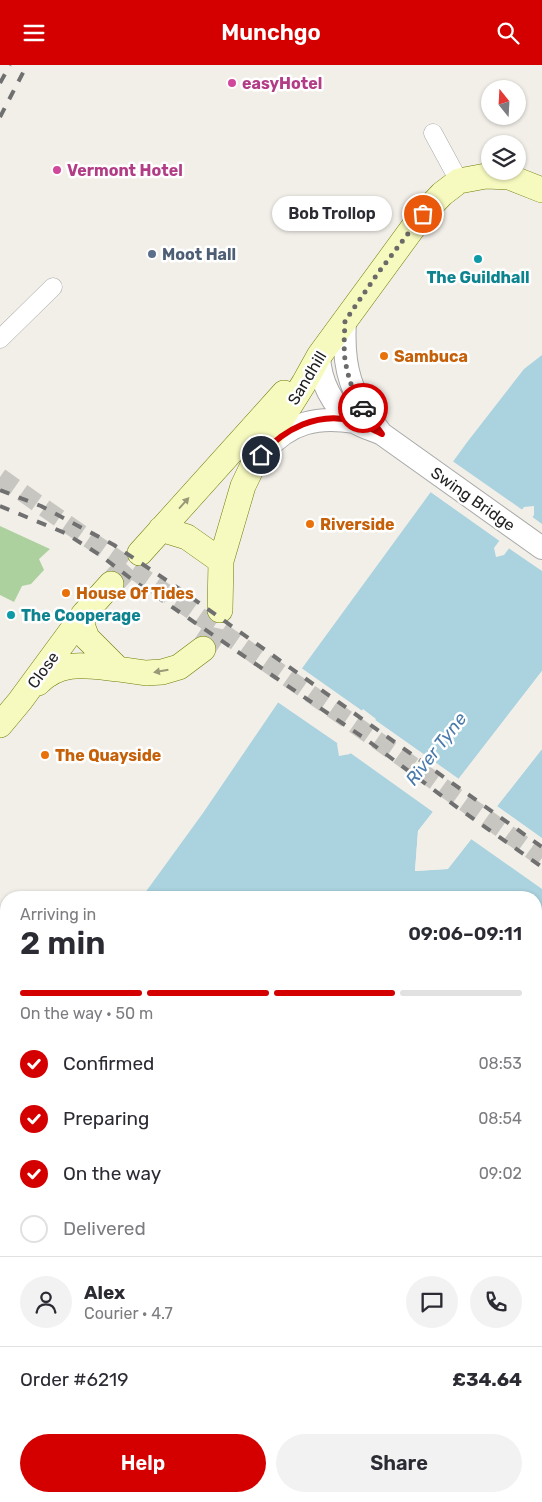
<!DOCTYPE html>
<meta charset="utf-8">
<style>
body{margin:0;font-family:Rubik,sans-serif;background:#f2f2f3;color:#2b2b33;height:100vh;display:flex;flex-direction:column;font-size:19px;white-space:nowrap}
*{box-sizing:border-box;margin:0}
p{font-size:16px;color:#7c7c81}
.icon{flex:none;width:28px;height:28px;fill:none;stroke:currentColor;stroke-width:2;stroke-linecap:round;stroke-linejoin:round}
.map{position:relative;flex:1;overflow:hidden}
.drawer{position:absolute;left:0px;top:826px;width:542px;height:611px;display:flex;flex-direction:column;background:#fff;border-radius:20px 20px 0 0;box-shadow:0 1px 4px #0004}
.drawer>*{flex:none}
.needle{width:32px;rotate:342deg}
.tools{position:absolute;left:481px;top:15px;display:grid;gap:10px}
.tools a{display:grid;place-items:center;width:45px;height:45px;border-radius:50%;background:#fff;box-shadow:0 1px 4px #0004;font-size:25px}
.pin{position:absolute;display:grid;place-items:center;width:42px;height:42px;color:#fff;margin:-21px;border:2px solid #fff;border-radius:50%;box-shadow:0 1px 5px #0007}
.courier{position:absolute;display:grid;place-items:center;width:50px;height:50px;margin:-25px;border:4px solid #d40000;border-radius:50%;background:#fff;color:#222;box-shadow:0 1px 6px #0007}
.bubble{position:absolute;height:35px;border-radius:18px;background:#fff;box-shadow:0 1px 4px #0004;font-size:16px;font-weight:600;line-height:35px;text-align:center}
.head em{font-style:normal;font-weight:600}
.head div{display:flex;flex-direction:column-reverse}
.head{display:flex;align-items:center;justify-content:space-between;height:85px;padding:0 20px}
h1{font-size:32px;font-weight:600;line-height:38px}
.bar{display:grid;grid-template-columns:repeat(4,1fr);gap:8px 5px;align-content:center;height:60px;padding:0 20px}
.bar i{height:6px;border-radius:4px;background:#e1e1e2}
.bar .on{background:#d40000}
.bar p{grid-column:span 4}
.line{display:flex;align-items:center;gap:12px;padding:0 20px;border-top:1px solid #e1e1e2}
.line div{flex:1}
.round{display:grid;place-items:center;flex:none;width:52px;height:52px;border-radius:26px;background:#f2f2f3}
ol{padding:0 20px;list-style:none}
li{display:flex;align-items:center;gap:15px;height:55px}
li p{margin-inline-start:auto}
li .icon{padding:5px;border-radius:50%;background:#d40000;color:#fff;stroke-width:4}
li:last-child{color:#7c7c81}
li i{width:28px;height:28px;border:2px solid #e1e1e2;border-radius:50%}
.primary-button{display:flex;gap:10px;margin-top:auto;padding:10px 20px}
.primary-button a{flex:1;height:58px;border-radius:30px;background:#d40000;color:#fff;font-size:20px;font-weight:600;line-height:58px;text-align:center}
.primary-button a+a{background:#f2f2f3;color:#2b2b33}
header{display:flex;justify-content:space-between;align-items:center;height:65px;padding:0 20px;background:#d40000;color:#fff;font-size:22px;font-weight:600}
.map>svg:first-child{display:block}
.forest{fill:#add19e}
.water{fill:#aad3df;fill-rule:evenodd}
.pier{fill:#f2efe9}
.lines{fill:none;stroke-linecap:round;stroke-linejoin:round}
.minor-tunnel{stroke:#c8c6c1;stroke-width:18;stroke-dasharray:18 9;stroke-linecap:butt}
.secondary-tunnel{stroke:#c8c6c1;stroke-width:25;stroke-dasharray:25 12;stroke-linecap:butt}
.minor-casing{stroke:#a9a9a9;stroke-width:19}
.tertiary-casing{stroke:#a9a9a9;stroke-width:24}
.secondary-casing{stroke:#707d05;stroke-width:26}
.minor{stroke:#fff;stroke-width:18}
.tertiary{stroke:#fff;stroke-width:22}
.secondary{stroke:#f7fabf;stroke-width:25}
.rail{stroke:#707070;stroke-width:4;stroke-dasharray:10 10;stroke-linecap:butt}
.oneway{fill:#979978}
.done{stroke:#6b6a68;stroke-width:5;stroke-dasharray:0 9}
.route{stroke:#d40000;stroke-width:6}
.hotel-dot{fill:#d1479c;stroke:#fff;stroke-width:2}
.service-dot{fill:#5c6f8a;stroke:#fff;stroke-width:2}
.culture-dot{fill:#0f9aa8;stroke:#fff;stroke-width:2}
.food-dot{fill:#e8710a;stroke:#fff;stroke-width:2}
.labels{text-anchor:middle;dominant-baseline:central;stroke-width:5;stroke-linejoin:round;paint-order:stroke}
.hotel-label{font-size:16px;font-weight:bold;fill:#b23c85;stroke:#fff;text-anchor:start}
.service-label{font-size:16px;font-weight:bold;fill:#4e5e75;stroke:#fff;text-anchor:start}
.culture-label{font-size:16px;font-weight:bold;fill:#0d838f;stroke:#fff}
.food-label{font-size:16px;font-weight:bold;fill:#c56008;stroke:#fff;text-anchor:start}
.street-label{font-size:16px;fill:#222;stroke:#fff}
.water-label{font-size:18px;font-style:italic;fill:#4a7aab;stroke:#fff}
</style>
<header><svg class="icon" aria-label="menu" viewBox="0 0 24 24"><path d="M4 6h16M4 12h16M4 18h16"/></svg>Munchgo<svg class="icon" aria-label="search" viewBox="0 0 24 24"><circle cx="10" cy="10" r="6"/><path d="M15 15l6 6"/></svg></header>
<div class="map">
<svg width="542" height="1437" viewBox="0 0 542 1437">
<rect width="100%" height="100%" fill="#f2efe9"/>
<!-- forest -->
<path class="forest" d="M0,461L50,484L39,494L44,505L31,519L22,521L14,537L0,530Z
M542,1249V1437H381L384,1431H536V1254Z"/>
<!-- water -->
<path class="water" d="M542,290V606L418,766L415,806L448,804L542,684V858L536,854V832H142L203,748L292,617L468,376L524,304ZM534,441V450L504,490L496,492L494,483L524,442ZM363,644L376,654L350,689L339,691L337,679Z
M542,888V1033L536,1041V896Z
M6,1022V1431H287L285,1437H0V1031Z"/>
<!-- pier -->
<path class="pier" d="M451,395L524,446L501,477L429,426Z
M531,451L542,459V506L507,482Z
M300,602L459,714L542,606V610L421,767L418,804L446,802L542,682V684L497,741L542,773V824L471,774L447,804L415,806L418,766L433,747L349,687L372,654L363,648L340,680L276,636Z"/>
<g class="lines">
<!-- minor-tunnel -->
<path class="minor-tunnel" d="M0,412L394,687L542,793"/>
<!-- secondary-tunnel -->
<path class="secondary-tunnel" d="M111,519L140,488
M203,584L216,564L220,545"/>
<!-- minor casing -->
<g class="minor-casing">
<path id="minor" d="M433,68L459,116
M0,274L53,222
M536,1232L542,1227
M363,1437L366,1431"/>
</g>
<!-- tertiary casing -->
<g class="tertiary-casing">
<path id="tertiary" d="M345,256C342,305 351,329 381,368
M319,291C320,316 332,341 353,356C362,362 373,365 382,369L542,483
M265,386C290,357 318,351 354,357"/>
</g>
<!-- secondary casing -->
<g class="secondary-casing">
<path id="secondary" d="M161,464L187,472L221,496
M140,488L284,328
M220,545L221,496L243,421L254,398L304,318L319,291L423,149L442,129L459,116L486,111L509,112L542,125
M84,549L82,560L87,573L118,604L146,608L162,607L179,602L203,584
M38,618C61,594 89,601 118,604
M0,660L20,636L84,549L111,519"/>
</g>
<!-- minor -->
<use href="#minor" class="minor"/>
<!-- tertiary -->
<use href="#tertiary" class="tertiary"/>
<!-- secondary -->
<use href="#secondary" class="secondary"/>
<!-- rail -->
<path class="rail" d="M0,18L10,0
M0,52L27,0
M0,425L41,441L114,480L181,525L542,782
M0,441L65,468L100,490L134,516L367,675L458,743L542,802"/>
</g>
<!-- one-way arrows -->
<defs><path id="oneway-solid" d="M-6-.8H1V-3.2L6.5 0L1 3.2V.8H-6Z" transform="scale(1.25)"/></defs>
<g class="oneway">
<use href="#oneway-solid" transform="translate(184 438) rotate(-48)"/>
<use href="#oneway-solid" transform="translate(161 606) rotate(170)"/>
</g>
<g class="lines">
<!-- done -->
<path class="done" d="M363,343L350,317L345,296L344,280L345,256L378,208L423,149"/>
<!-- route -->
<path class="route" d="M261,390C284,364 318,346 354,356C363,359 373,365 382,369L363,343"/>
</g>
<!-- markers -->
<g class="hotel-dot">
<circle cx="232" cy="18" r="5"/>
<circle cx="57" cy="105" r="5"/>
</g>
<circle class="service-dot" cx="152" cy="189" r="5"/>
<g class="culture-dot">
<circle cx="478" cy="194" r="5"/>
<circle cx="11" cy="550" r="5"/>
</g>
<g class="food-dot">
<circle cx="384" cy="291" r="5"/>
<circle cx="310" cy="459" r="5"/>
<circle cx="66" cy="528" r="5"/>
<circle cx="45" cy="690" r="5"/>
</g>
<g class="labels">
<!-- hotel labels -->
<g class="hotel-label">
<text x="242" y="18">easyHotel</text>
<text x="67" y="105">Vermont Hotel</text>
</g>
<!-- service labels -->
<g class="service-label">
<text x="162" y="189">Moot Hall</text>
</g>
<!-- culture labels -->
<g class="culture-label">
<text x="478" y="212">The Guildhall</text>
<text x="21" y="550" text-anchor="start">The Cooperage</text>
</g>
<!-- food labels -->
<g class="food-label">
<text x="394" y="291">Sambuca</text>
<text x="320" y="459">Riverside</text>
<text x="76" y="528">House Of Tides</text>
<text x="55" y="690">The Quayside</text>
</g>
<!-- street labels -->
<g class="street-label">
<text transform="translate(307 313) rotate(-59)">Sandhill</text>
<text transform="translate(473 434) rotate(35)">Swing Bridge</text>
<text transform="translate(43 605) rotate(-54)">Close</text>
</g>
<!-- water labels -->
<g class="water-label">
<text transform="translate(436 684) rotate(-52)">River Tyne</text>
</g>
</g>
</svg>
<div class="tools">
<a><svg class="needle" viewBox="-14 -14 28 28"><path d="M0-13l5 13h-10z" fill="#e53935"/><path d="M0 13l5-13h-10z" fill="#7c7c81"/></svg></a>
<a><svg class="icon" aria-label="layers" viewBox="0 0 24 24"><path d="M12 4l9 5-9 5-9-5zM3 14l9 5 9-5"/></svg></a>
</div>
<div class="pin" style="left:423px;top:149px;background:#ea580c"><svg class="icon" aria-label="bag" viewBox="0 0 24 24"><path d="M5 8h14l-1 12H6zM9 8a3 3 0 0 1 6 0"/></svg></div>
<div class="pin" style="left:261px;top:390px;background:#1f2937"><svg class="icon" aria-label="home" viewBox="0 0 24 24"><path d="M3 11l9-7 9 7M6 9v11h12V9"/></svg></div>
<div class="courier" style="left:363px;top:343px"><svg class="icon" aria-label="car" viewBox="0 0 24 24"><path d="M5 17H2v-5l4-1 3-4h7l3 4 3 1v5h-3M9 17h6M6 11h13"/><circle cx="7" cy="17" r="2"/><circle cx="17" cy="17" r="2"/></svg></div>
<div class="bubble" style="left:272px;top:131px;width:120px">Bob Trollop</div>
<section class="drawer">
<div class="head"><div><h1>2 min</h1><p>Arriving in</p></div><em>09:06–09:11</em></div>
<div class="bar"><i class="on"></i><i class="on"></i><i class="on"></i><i></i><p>On the way · 50 m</p></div>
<ol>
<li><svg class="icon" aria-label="check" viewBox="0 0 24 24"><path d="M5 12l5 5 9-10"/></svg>Confirmed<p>08:53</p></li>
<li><svg class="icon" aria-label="check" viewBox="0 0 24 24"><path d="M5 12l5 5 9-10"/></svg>Preparing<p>08:54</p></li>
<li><svg class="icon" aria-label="check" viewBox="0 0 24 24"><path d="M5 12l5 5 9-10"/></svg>On the way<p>09:02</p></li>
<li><i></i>Delivered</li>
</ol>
<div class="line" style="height:90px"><a class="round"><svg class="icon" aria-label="person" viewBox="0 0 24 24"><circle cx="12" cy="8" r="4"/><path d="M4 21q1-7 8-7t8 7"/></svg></a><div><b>Alex</b><p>Courier · 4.7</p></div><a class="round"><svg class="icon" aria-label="chat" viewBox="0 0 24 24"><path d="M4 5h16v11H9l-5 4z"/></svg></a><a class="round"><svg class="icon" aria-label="phone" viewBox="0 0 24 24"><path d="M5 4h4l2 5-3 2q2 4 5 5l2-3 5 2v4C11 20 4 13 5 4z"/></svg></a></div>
<div class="line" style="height:65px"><div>Order #6219</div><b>£34.64</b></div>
<div class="primary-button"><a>Help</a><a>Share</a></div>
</section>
</div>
